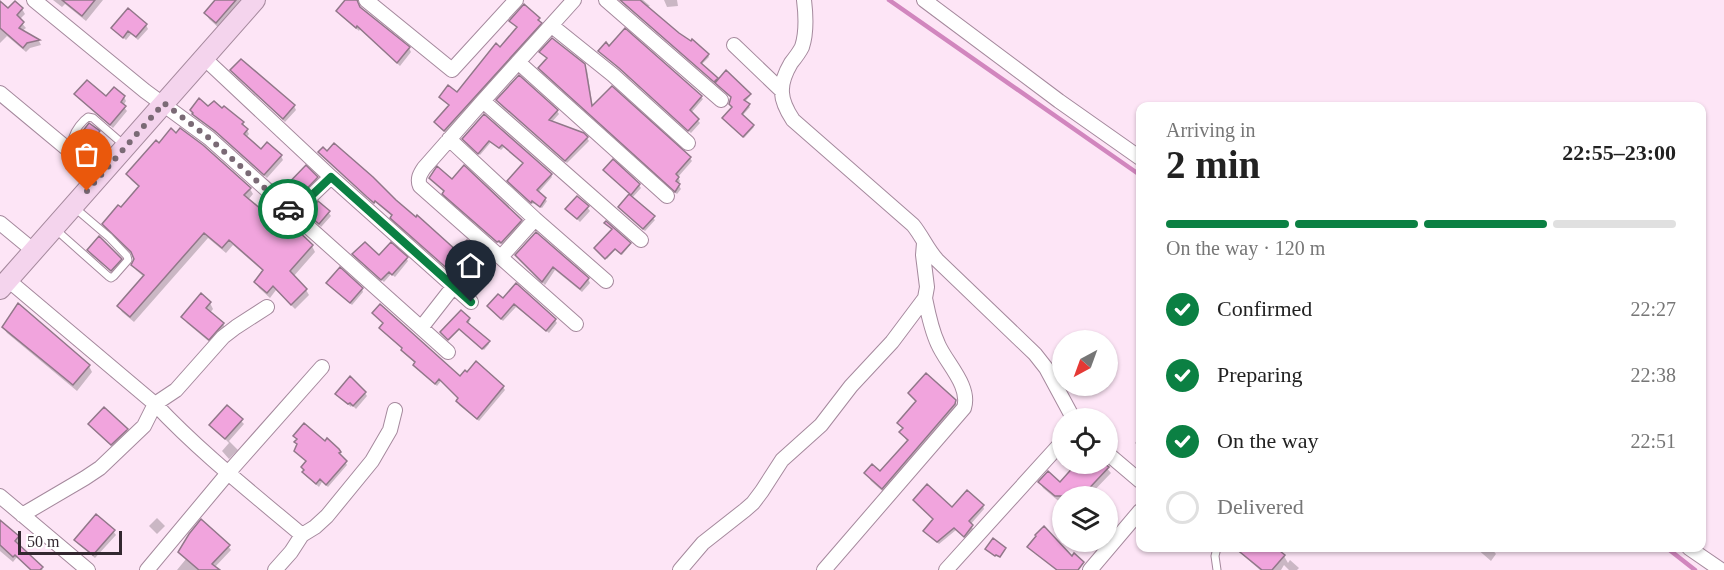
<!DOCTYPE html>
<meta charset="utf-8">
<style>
body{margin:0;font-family:"Times New Roman",serif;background:#f2f2f2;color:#222;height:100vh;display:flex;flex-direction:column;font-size:22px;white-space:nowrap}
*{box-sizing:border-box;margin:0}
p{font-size:20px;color:#767676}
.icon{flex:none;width:33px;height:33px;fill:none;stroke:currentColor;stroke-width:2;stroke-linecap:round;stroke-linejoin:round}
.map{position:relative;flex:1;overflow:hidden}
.side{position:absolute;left:1136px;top:102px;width:570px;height:450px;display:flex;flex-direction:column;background:#fff;border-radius:12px;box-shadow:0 2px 4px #0004}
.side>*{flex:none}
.needle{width:39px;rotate:221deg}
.buttons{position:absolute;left:1052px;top:330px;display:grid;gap:12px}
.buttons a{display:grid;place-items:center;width:66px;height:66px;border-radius:50%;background:#fff;box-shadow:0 2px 4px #0004;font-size:30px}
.scale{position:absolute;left:18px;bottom:15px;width:104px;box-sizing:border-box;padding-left:6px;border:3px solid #332830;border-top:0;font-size:16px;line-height:21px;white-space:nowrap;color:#332830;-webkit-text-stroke:4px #fff;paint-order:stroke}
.pin{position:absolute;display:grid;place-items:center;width:51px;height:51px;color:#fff;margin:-62px -26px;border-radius:50% 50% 50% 0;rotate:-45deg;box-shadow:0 0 6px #0007}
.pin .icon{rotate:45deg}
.courier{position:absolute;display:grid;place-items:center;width:60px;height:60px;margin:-30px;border:4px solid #0b8043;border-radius:50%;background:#fff;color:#222;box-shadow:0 2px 8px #0007}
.summary em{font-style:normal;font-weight:700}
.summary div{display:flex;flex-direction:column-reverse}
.summary{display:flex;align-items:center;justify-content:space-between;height:102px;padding:0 30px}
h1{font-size:39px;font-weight:700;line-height:45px}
.bar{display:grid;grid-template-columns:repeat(4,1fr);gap:9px 6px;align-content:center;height:72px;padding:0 30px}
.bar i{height:8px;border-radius:4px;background:#e0e0e0}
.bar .selected{background:#0b8043}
.bar p{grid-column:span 4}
ol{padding:0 30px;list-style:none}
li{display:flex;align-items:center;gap:18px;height:66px}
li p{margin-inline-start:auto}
li .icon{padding:6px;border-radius:50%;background:#0b8043;color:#fff;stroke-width:4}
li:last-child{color:#767676}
li i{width:33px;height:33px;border:3px solid #e0e0e0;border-radius:50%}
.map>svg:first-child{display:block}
.shadow{fill:#0003}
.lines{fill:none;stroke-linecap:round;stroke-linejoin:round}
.stream{stroke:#d186be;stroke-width:4.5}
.building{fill:#f1a4dd;stroke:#917789;stroke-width:1.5}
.lane-casing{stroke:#a5899d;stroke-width:9}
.street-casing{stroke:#a5899d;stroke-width:16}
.secondary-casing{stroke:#a5899d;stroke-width:22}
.lane{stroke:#fff;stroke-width:7}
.street{stroke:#fff;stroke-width:14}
.secondary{stroke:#f4d4ed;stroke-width:20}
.done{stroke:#7a6a75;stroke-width:6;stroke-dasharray:0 10.8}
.route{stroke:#0b8043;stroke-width:8}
</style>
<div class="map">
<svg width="1724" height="570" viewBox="0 0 1724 570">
<rect width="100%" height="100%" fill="#fde5f6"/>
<!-- shadow -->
<path class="shadow" d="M53,0H103L86,21L65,4L62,7Z
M217,0H243L219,28L209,19L206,13Z
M347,0H357L359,8L409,48L411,52L400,66L360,29L359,31L340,15L338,11Z
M620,0H643L650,6L645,7L665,24L708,55L709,57L701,65L719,82L749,95L750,96L745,102L750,107L742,116L754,127L744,138L725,120L734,108L732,97Z
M664,0H677L678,6L667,7Z
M0,3L8,10L22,9L25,14L19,20L26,28L22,31L39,41L41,45L30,48L26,52L7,36L0,43Z
M539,19L542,27L447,134L438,126L436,122L450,106L443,100L457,94L501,49L518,29L511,21Z
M146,25L148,29L138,40L131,34L126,40L113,28Z
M599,51L701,97L703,99L691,113L700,123L691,133Z
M541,52L584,65L587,70L593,108L690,158L692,161L678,177L680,181L678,184L681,189L677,194L542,72L540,68L548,59Z
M232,71L294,106L296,110L285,122Z
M76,94L107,99L124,97L126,101L123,106L127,111L113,128L78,98Z
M498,100L557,111L559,114L551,123L587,138L589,141L567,163Z
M208,108L243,123L249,134L246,138L261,151L281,156L283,160L267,178L219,135L196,118L192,110Z
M484,116L551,175L552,177L538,193L547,201L542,208L534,203L533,204L511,184L524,164L504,147L501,150L491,142L480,155L465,141Z
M98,132L101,136L91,148L84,140Z
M320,153L457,253H480L482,257L474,266L467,260L454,275L394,221L393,217L322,156Z
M605,170L639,185L641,188L632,198L655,220L645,231L619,208L631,194Z
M128,175L250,189L253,194L248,200L312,246L315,252L293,277L306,290L309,295L295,309L276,290L270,298L259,288L255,282L264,272L233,245L226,253L208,238L134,322L122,312L119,307L144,277L136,270L133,265L135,259L134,256L107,229L104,224L121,209L140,188L131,180Z
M317,178L319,182L297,205L283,191Z
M430,178L452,181L521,221L522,224L503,245L501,243L500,244L446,197L445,192Z
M587,207L590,211L580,222L567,209Z
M328,212L331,216L321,227L309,214Z
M606,223L630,245L622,255L616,249L607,259L597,249L613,230Z
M536,234L588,279L590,283L582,292L555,270L545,285L519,259L517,255Z
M89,250L121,260L123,263L114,274L91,254Z
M355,257L406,258L408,261L395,277L391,274L384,282Z
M328,283L362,289L363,292L352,305Z
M516,285L555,320L557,323L549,333L516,307L503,321L491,309L503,300Z
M210,303L213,309L210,313L223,324L227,331L213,345L187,323L183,317Z
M461,312L470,321L467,324L488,342L489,344L484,350L460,329L449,340L442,334Z
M374,314L460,378L503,387L505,390L479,421L459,405L458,401L460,399L441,381L437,386L417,368L416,364L404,353L403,349L382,331L381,328L384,324Z
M3,327L89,366L92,372L77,391L7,333Z
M365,393L367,396L356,409L352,405L351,407L337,394Z
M910,393L955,401L960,410L888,496L871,481L866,473L881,474L908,443L901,432L903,430L899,423L916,403Z
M227,407L244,424L229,441L238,450L229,459L222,451L229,443L211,425Z
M92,428L127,430L129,434L114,448Z
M295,436L325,443L338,450L347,465L328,487L322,482L319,487L306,476L304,472L307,462L298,454L297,440Z
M1140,436V448L1135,443Z
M1078,464H1103L1111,473L1089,496H1062V504L1043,488L1040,482L1060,484Z
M915,500L952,509L983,506L984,509L970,525L974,530L966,539L956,530L939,544L925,531L934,520Z
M157,518L165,526L157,534L149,526Z
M0,527L18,537L20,540L16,544L43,570H31L17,557L13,562L0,551Z
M113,531L116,535L95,558L78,544L75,540Z
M228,546L231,550L214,568L215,570H177L186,559L179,552Z
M1242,548H1274L1284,556L1288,563L1290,560L1299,568L1297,570H1289L1284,565L1281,570H1260L1244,556L1240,550Z
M1476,548H1491L1496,554L1491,561Z"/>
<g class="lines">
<!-- stream -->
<path class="stream" d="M889,0L1140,175
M1667,548L1695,570"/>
</g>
<!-- building -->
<path class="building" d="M62,0H95L82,16Z
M215,0H236L216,23L204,13Z
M345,0H357L360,7L410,47L397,63L357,26L356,28L336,11Z
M620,0H640L679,33L691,41L692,39L709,54L701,63L718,78L714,82Z
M0,1L8,8L15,1L23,8L17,15L24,22L19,28L40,40L27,43L23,48L0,28Z
M524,4L540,18L538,20L542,23L444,131L434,122L449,105L439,97L448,85L457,92L496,43L500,47L517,27L509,21Z
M128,8L147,24L136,37L128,31L123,38L111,28Z
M625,28L702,96L690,110L699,119L688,131L619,68L598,51L606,42L609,46Z
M552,38L585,64L592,106L612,86L691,157L676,174L679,177L676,181L680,184L675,192L538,68L547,58L539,52Z
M241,59L295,105L283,119L230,70Z
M726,70L751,94L744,100L750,104L742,114L754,125L743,137L722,118L732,107L729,104L731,97L715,83Z
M519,75L558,110L549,120L584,133L588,137L565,161L496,100Z
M87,80L106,96L114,87L125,96L121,102L126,106L110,125L74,94Z
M199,98L208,106L214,101L222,108L224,106L244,122L242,124L248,129L244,134L261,149L267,142L282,155L264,175L215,131L192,114L193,113L190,110Z
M484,114L552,174L537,190L546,198L540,207L532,201L531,203L507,181L523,163L502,145L499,148L489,141L478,154L462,139Z
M89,123L100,131L88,145L79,136Z
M171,128L176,133L180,128L203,145L251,188L244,195L262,210L267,207L274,208L313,245L290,271L307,289L291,305L273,286L267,293L254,282L263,270L229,240L222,248L204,233L130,317L117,306L144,275L131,265L134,259L131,252L102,224L118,205L121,207L139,186L126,174L156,140L159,143Z
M334,143L373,177L396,200L416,217L417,215L457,251L467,240L481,252L471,264L464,257L451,272L390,218L392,215L375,201L374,203L367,197L318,152L323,147L327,151Z
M613,159L640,184L631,195L603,170Z
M306,165L318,177L294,202L281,191Z
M464,165L522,220L501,243L499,241L497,242L442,194L444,191L429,178L437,166L452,179Z
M629,194L655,216L643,229L618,207Z
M577,196L589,206L577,219L565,209Z
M318,201L330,211L319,224L307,214Z
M606,221L631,243L621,254L615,249L605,259L594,248L612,229L604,223Z
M536,232L589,278L580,289L553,267L542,282L515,255Z
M99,236L122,259L111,271L87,250Z
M365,242L379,255L391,242L408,257L392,275L389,272L381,280L352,254Z
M340,267L363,288L350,303L326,283Z
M516,283L556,319L546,331L514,304L501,319L487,306L498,294L503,298Z
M201,293L211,302L206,308L224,323L209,340L181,317Z
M18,303L90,365L73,385L2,327Z
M380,304L460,376L465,370L467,372L476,361L504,386L477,419L456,401L458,398L439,379L435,384L413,365L415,362L401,350L402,348L379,328L383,323L372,313Z
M461,310L470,318L467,322L490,341L482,349L459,329L448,340L440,332Z
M926,373L956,400L955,404L882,489L864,473L872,464L880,471L908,440L899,432L903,428L897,423L916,401L908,393Z
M350,376L366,392L353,406L350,403L348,404L335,394Z
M227,405L243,419L225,439L209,425Z
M104,407L128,429L111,445L88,424Z
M304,423L325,441L327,438L339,449L341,452L339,453L347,461L326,485L320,479L316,484L302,472L304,470L301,467L306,461L294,451L297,444L294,442L297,439L293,436Z
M1076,464H1105L1109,467L1082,496H1055L1038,482L1048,471L1060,482Z
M927,484L952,507L967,490L984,505L969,521L973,525L964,537L954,528L937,542L923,531L933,519L913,500Z
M96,514L115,530L93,555L74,540Z
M201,519L230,545L212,564L220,570H199L178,552L189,534Z
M0,520L19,536L15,541L43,567L40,570H31L15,555L13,557L0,545Z
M1044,526L1072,556L1074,553L1084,562L1078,570H1057L1027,547L1036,536L1035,535Z
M993,538L1006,548L1000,557L996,555L995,556L985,549Z
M1235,548H1276L1285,555L1272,570H1262Z"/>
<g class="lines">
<!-- lane casing -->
<g class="lane-casing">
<path id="lane" d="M105,167L77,142L73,137C75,130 82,121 88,117L93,118L124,145
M54,228L108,276L111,278L114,276L128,260L127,256L109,237L75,208
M1217,548L1215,556L1217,570"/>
</g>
<!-- street casing -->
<g class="street-casing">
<path id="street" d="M34,0L145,91L209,138L448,352
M366,0L452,70L516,0
M574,0L483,101L424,168C420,174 417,179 420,186L576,324
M606,0L721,100
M804,0C806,16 807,32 802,47C799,53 795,58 791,63C778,85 779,99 793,120L913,225C922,236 927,249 937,260L1035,354L1046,368L1073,418
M924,0L1059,101L1140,158
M552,26L613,75L688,143
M734,45L782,91
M204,58L331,177L471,302
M518,62L667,196
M0,93L100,176
M483,101L641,240
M449,139L535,219L606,281
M295,215L309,198L331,177
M0,223L34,251
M501,257L535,219
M8,280L155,404C200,452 251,492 302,535
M421,328L453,287
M1107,453L1140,481
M0,496L88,570
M22,515L85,478L100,468L144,426L155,404L176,390L223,337L236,327L267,307
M1689,548L1721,570
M147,570L228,473L322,367
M275,570L291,552L302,535L315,527L327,516L372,461L390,430L395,410
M680,570L703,543L745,510L753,503L762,491L782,460L821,425L851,386L892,342L925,298L927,287L923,255L924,243
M824,570L964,408C971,386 946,363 938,344C931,329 928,313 925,298
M946,570L1062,442
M1090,570L1140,511"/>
</g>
<!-- secondary casing -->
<g class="secondary-casing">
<path id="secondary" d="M0,289L255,0"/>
</g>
<!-- lane -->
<use href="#lane" class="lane"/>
<!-- street -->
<use href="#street" class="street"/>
<!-- secondary -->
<use href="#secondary" class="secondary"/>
</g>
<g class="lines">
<!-- done -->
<path class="done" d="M87,191L164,103L209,138L288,209"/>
<!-- route -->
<path class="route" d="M288,209L295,215L309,198L331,177L471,302"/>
</g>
</svg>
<div class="buttons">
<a><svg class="needle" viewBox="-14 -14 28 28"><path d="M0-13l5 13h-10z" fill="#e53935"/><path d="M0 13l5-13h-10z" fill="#767676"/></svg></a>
<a><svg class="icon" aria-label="locate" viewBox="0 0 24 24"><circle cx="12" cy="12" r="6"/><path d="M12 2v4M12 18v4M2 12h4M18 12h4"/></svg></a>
<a><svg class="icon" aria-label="layers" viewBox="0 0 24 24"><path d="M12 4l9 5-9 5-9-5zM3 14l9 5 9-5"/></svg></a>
</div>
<div class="scale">50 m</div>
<div class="pin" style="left:87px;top:191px;background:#ea580c"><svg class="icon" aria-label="bag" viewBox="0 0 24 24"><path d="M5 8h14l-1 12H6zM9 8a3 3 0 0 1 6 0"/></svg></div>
<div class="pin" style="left:471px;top:302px;background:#1f2937"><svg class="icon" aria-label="home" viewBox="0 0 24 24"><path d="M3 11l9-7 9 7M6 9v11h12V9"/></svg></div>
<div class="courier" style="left:288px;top:209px"><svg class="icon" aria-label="car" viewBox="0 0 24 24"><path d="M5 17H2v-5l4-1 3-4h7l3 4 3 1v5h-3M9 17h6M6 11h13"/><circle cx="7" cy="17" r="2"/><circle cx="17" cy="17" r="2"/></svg></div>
<section class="side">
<div class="summary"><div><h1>2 min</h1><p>Arriving in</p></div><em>22:55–23:00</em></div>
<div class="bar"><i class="selected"></i><i class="selected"></i><i class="selected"></i><i></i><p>On the way · 120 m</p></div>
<ol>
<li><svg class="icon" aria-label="check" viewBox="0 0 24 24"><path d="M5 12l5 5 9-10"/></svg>Confirmed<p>22:27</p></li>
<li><svg class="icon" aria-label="check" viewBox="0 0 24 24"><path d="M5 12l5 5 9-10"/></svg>Preparing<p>22:38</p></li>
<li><svg class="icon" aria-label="check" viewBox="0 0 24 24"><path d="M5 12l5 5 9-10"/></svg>On the way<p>22:51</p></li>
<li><i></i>Delivered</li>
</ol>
</section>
</div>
